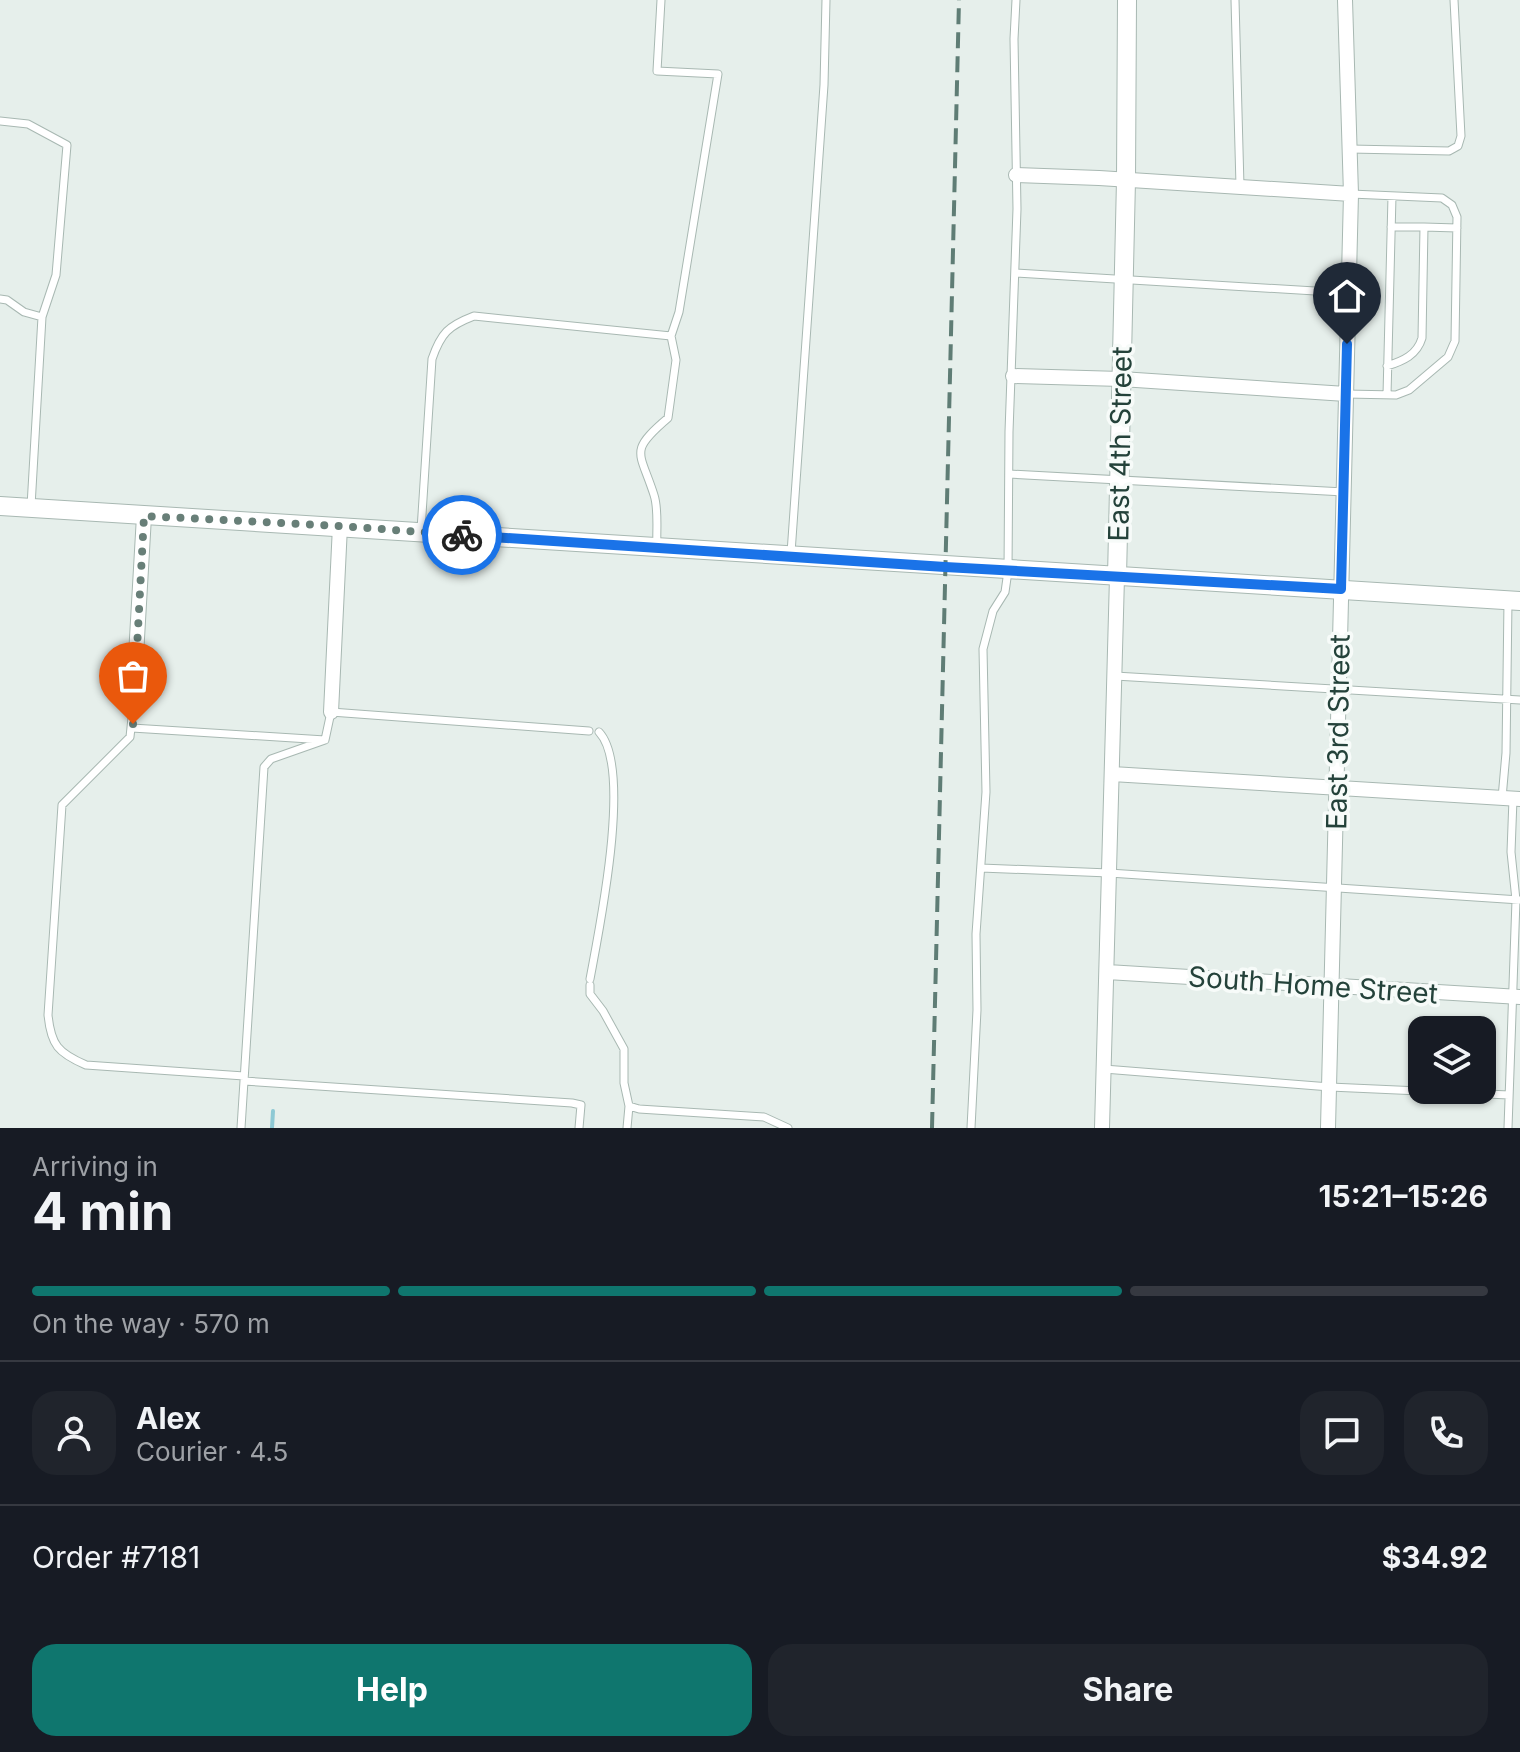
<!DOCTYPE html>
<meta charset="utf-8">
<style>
body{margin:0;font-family:Inter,sans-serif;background:#20242c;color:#f1f3f6;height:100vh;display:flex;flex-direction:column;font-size:30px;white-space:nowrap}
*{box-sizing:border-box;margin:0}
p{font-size:26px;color:#9ea1a6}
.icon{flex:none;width:44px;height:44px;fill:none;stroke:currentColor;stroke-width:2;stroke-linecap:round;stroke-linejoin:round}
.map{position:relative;height:1128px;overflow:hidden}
.drawer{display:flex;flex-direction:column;background:#171b24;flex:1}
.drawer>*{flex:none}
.fabs{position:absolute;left:1408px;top:1016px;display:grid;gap:16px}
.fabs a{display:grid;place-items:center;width:88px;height:88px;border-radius:16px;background:#171b24;box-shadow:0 2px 6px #0004;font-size:40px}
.pin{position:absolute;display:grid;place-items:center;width:68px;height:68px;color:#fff;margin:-82px -34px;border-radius:50% 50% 50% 0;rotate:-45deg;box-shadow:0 0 8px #0007}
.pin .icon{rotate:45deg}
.courier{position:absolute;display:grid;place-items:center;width:80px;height:80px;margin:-40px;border:6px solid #1a73e8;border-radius:50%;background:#fff;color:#222;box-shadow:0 2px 10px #0007}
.overview em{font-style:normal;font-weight:700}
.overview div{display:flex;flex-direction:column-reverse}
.overview{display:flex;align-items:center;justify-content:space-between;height:136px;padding:0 32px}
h1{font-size:52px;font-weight:700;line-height:60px}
.bar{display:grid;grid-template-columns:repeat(4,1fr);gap:12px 8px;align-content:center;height:96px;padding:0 32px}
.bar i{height:10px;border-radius:6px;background:#363941}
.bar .active{background:#0f766e}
.bar p{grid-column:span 4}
.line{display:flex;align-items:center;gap:20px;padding:0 32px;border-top:2px solid #363941}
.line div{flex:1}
.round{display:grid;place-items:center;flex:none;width:84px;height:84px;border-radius:24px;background:#20242c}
.cta{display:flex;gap:16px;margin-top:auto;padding:16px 32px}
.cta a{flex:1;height:92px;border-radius:24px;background:#0f766e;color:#fff;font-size:32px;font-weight:700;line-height:92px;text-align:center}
.cta a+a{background:#20242c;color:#f1f3f6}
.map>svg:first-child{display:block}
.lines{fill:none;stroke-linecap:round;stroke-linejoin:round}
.stream{stroke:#8ec9d4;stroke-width:4}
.service-casing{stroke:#a8b8b2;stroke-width:9}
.minor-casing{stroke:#a8b8b2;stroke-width:16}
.tertiary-casing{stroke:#a8b8b2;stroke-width:20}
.service{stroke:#fff;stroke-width:7}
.minor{stroke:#fff;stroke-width:14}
.tertiary{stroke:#fff;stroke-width:18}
.rail{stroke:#5f7d75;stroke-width:4;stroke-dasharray:16 8;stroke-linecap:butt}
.done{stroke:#687f78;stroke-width:8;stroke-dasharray:0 14.4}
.route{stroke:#1a73e8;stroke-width:10}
.labels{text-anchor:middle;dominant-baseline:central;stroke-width:7;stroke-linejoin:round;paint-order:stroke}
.street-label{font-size:28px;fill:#24423a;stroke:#f7fbf9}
</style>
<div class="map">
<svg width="1520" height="1128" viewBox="0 0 1520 1128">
<rect width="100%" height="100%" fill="#e6efeb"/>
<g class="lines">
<!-- stream -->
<path class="stream" d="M272,1128L273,1111"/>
<!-- service casing -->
<g class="service-casing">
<path id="service" d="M661,0L657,71L718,74L679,312L671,336
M1235,0L1240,186
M0,121L28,124L67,145L56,275L42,317
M1350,149L1449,151L1458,146L1461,136L1454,0
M1391,227H1424
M1015,273L1348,293
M0,299L7,300L24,312L42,317L31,506
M1387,366C1403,361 1417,355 1422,338L1424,227L1457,228
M1346,394L1396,395L1409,390L1448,357L1455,341L1457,217L1452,205L1442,198L1351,194
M1387,395L1392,196
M1009,474L1344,492
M421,530L432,359C441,333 448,326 474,316L671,336L676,360L668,418C628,452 640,451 654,495C659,510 656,531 657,547
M791,553L824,85L826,0
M1115,676L1520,700
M133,708L130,737L62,805L48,1015C51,1045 58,1053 86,1065L244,1076
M132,728L325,740
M1502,798L1506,753L1508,601
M981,868L1109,873L1520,900
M590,979C599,930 633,768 599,732
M590,985V994L603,1011L624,1049V1083L629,1106L639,1109L764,1117L788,1128
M1104,1069L1330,1087L1509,1095
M244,1081L572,1103L581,1105L579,1128
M241,1128L264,767L271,759L325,740L331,712L589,731
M627,1128L629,1106
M971,1128L977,1010L976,934L986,792L983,649L993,611L1005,592L1008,571L1009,432L1017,209L1014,39L1016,0
M1508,1128L1516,900L1511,852L1513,799"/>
</g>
<!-- minor casing -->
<g class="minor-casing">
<path id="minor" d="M1016,175L1099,178L1351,194
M1013,376L1121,379L1346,394
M133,708L144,516
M331,712L340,526
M1112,774L1520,799
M1107,972L1520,997
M1102,1128L1117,577
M1328,1128L1351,194L1345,0"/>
</g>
<!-- tertiary casing -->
<g class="tertiary-casing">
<path id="tertiary" d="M0,506L1520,601
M1117,577L1126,180L1127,0"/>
</g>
<!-- service -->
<use href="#service" class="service"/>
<!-- minor -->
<use href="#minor" class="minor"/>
<!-- tertiary -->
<use href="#tertiary" class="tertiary"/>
<!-- rail -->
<path class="rail" d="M932,1128L959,0"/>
</g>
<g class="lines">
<!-- done -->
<path class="done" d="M133,724L144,516L340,526L462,535"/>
<!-- route -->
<path class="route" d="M462,535L945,567L1341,589L1347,344"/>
</g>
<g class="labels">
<!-- street labels -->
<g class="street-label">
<text transform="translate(1120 444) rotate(-89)">East 4th Street</text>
<text transform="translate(1338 732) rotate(-89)">East 3rd Street</text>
<text transform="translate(1313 985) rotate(4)">South Home Street</text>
</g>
</g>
</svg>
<div class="fabs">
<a><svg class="icon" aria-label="layers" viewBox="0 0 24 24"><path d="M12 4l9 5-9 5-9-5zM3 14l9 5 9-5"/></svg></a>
</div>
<div class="pin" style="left:133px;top:724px;background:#ea580c"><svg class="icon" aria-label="bag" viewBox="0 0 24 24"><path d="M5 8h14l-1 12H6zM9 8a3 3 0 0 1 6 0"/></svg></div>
<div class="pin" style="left:1347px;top:344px;background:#1f2937"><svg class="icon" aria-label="home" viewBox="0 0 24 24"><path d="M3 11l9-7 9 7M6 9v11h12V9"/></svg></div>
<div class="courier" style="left:462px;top:535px"><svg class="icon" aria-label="bike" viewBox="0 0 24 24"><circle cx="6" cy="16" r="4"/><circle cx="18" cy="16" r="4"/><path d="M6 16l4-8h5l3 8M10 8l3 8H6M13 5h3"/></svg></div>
</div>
<section class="drawer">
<div class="overview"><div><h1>4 min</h1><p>Arriving in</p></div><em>15:21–15:26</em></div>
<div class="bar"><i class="active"></i><i class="active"></i><i class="active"></i><i></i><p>On the way · 570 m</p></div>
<div class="line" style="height:144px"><a class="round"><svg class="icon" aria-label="person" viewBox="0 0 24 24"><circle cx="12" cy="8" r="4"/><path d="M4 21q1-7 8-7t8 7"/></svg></a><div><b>Alex</b><p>Courier · 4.5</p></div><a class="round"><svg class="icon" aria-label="chat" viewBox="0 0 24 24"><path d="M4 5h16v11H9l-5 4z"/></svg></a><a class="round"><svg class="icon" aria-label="phone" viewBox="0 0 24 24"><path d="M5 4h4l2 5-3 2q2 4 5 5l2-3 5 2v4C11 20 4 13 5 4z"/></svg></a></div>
<div class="line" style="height:104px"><div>Order #7181</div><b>$34.92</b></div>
<div class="cta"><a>Help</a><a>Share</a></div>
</section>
